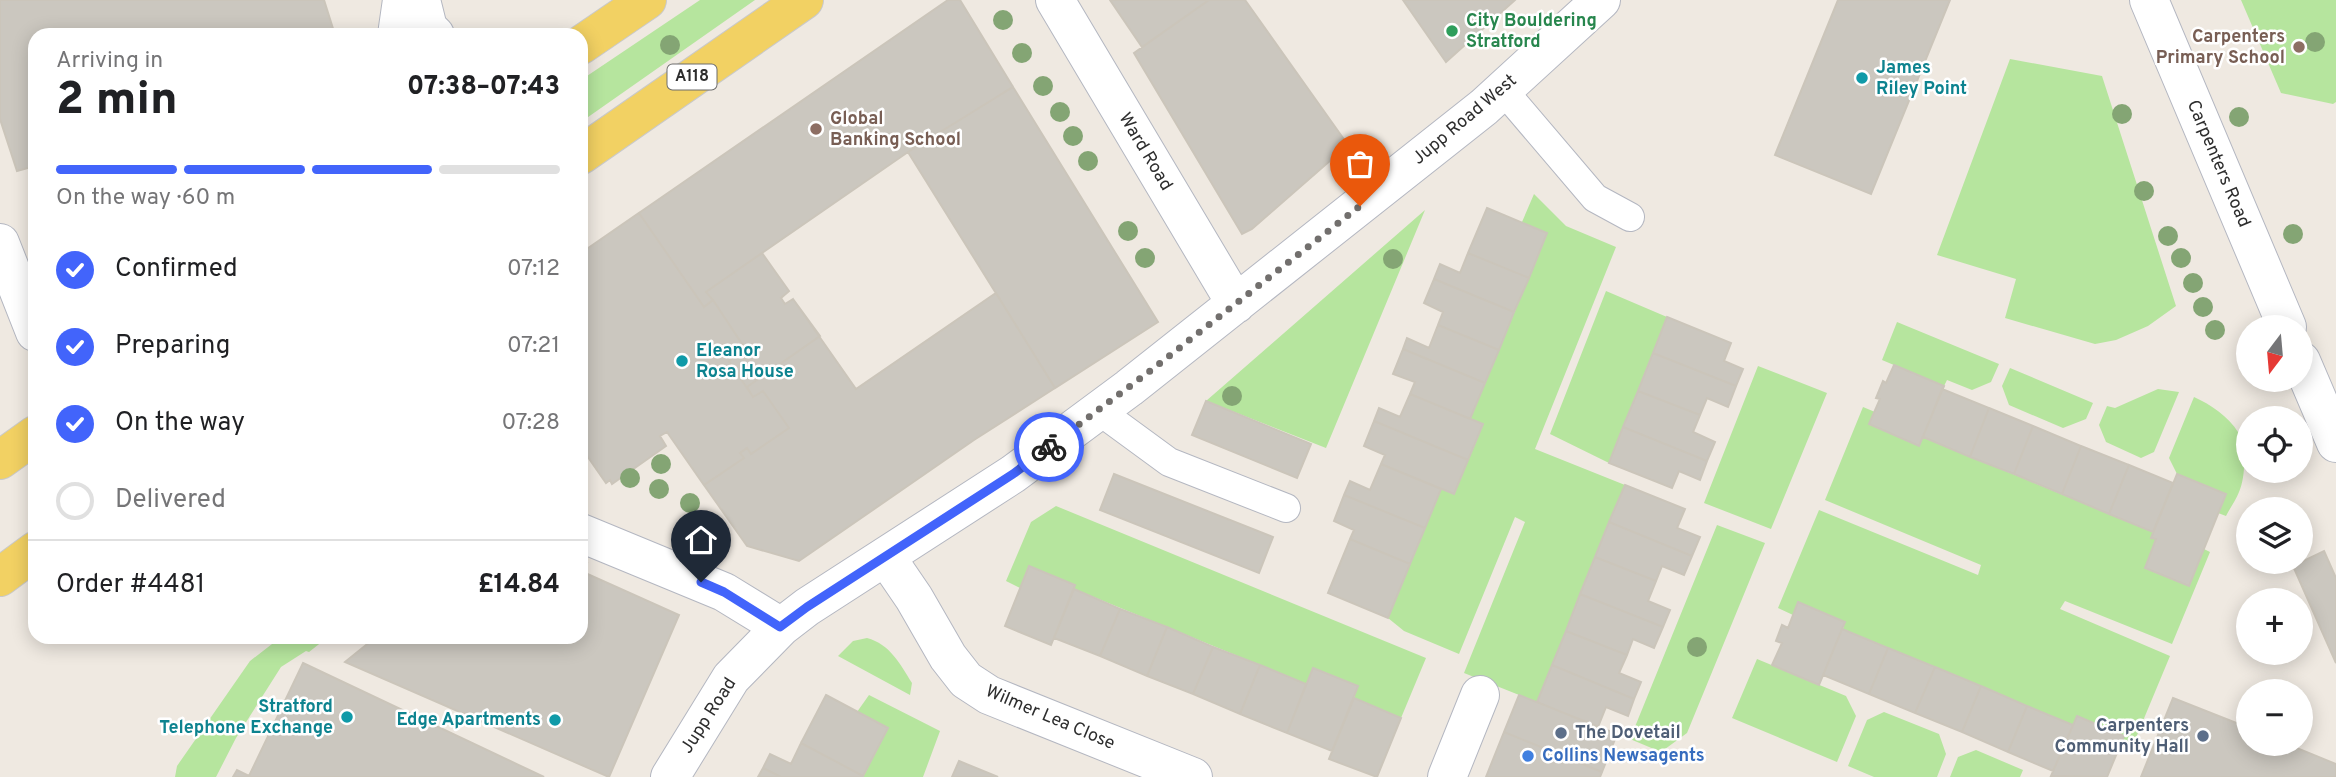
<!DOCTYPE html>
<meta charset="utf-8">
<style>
body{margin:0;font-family:Overpass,sans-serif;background:#f6f6f6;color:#202124;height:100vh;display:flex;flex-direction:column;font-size:26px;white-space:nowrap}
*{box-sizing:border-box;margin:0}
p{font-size:23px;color:#757577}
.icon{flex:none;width:38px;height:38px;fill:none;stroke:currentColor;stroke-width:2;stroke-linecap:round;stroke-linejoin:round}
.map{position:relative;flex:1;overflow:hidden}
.side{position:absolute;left:28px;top:28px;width:560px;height:616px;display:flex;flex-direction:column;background:#fff;border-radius:21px;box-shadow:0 4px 18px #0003}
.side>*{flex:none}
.needle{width:46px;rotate:196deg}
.tools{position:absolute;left:2236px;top:315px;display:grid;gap:14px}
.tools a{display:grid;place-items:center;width:77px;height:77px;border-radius:50%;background:#fff;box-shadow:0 4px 18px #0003;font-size:35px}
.pin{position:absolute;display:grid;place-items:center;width:60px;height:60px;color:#fff;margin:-72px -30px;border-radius:50% 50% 50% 0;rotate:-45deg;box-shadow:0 0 7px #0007}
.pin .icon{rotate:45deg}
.courier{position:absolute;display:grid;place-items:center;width:70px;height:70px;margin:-35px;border:5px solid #4264fb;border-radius:50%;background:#fff;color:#222;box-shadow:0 2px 9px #0007}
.head em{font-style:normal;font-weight:800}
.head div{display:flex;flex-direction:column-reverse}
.head{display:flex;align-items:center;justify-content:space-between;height:119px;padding:0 28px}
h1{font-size:46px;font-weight:800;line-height:52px}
.bar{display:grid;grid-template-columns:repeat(4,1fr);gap:10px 7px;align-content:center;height:84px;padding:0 28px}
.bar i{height:9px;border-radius:5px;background:#e0e0e0}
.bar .selected{background:#4264fb}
.bar p{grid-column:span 4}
.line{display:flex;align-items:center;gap:18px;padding:0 28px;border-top:2px solid #e0e0e0}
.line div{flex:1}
ol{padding:0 28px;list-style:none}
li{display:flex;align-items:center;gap:21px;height:77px}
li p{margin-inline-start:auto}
li .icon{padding:7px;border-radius:50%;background:#4264fb;color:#fff;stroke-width:4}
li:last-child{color:#757577}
li i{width:38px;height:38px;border:4px solid #e0e0e0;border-radius:50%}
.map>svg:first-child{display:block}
.green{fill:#b6e59e}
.building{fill:#cbc7bf;stroke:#cbc5ba;stroke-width:2}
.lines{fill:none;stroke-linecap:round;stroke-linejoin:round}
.service-casing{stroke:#b4b7c1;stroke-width:30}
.pedestrian-casing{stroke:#b4b7c1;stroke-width:40}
.minor-casing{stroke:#b4b7c1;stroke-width:40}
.primary-casing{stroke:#c9c9c9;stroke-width:40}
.service{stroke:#fff;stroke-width:28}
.pedestrian{stroke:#fff;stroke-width:38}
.minor{stroke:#fff;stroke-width:38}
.primary{stroke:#f2d163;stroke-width:38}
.tree{fill:#84a574}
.done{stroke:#726f6d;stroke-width:7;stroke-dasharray:0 12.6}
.route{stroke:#4264fb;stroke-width:9}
.leisure-dot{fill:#2e9e5b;stroke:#fff;stroke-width:2.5}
.education-dot{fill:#8d6e63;stroke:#fff;stroke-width:2.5}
.culture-dot{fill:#0f9aa8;stroke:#fff;stroke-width:2.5}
.service-dot{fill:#5c6f8a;stroke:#fff;stroke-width:2.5}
.shop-dot{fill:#3f7fe0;stroke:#fff;stroke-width:2.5}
.labels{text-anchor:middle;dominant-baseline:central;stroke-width:5;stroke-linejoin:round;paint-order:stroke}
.shield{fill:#fff;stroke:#6d6d6d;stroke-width:2}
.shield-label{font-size:16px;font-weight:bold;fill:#2e2e2e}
.leisure-label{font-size:18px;font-weight:bold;fill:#27864d;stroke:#fff;text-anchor:start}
.education-label{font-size:18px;font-weight:bold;fill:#785e54;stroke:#fff;text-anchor:end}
.culture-label{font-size:18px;font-weight:bold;fill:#0d838f;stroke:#fff;text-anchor:start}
.street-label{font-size:18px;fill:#2e2e2e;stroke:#fff}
.service-label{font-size:18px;font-weight:bold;fill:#4e5e75;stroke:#fff;text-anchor:end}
.shop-label{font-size:18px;font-weight:bold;fill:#366cbe;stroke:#fff;text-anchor:start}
</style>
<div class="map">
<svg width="2336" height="777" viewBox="0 0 2336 777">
<rect width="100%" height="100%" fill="#efe9e1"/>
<!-- green -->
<path class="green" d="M700,0H755L581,122V80Z
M2241,0H2336V102L2333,104L2281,93Z
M2010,59L2102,76L2176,306L2148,326L2116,340L2095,344L2005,318L2016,279L1937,255Z
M1534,194L1566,226L1616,247L1535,449L1625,485L1537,702L1464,673L1525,522L1515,517L1459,654L1404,631L1388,618L1441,489L1454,494L1483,425L1470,419L1547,234L1522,222Z
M1425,210L1326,448L1206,401Z
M1606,291L1667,317L1609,463L1550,434Z
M1897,322L1999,364L1991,382L1972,390L1947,380L1944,386L1882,360Z
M1758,366L1827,393L1771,529L1704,503Z
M2010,368L2093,403L2086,419L2063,428L2009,405L2002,386Z
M2158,389L2179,392L2154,452L2141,458L2106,442L2099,425L2107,406L2115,408Z
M2194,397C2210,404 2229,417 2238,432C2246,447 2246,476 2239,492C2236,500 2230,508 2226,516L2218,513L2226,494L2177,474L2169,458Z
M1863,407L1875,412L1870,425L1919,445L1923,437L2153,532L2151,538L2156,539L2145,568L2204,549L2210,552L2172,644L2065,601L2060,609L2170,656L2130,752L2119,747L2124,736L2077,716L2073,725L1843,629L1845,622L1799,603L1793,615L1778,608L1819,510L1978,575L1981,565L1825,500Z
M1056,506L1426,658L1401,718L1354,698L1357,686L1313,669L1306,684L1074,589L1075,585L1030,567L1020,588L1006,581L1031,522Z
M1717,525L1765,543L1687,733L1661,752L1630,739Z
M281,637H328L309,652L306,651L281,667L236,738L216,777H175L177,766L250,661Z
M867,638C890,644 900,664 912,683L910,695L838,656L853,641Z
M1757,659L1846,696L1856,716L1837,762L1732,718Z
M869,695L940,731L923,777H863L888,728L857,712Z
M1884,712L1939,734L1946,754L1937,777H1874L1848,766L1867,720Z
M1976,750L2023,770L2020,777H1950L1958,757Z"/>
<!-- building -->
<path class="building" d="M0,0H324L335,35H35V166L17,171L0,119Z
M948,0H960L1013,87L908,152L762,253L789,291L781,298L785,304L793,299L856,389L996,293L1055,388L974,440L799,561L747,546L704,485L744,458L740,453L747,448L751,454L789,428L763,391L753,397L729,361L746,350L713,300L704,307L639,213Z
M1110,0H1209L1142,47Z
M1209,0H1245L1348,145L1252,229L1242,234L1134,53Z
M1403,0H1515L1446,62Z
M1838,0H1950L1871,194L1775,155Z
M1013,87L1158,322L1055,388L908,152Z
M1487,208L1547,233L1529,278L1468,253Z
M639,213L704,307L713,300L706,292L762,253L789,291L781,298L785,304L793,299L820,336L747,387L753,397L763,391L789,428L751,454L747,448L740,453L744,458L704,485L667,432L660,436L666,446L612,484L610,480L606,483L581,447L585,442L581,438V253Z
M1468,253L1529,278L1514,312L1434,279L1440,264L1460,273Z
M1434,279L1514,312L1499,350L1438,325L1443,312L1424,303Z
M1667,317L1731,343L1724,361L1743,369L1736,386L1653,353Z
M1438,325L1499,350L1485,383L1403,349L1407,338L1429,348Z
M1403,349L1485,383L1470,419L1410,394L1415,382L1393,374Z
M1653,353L1736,386L1728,407L1707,398L1700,415L1638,391Z
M1894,365L1944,386L1919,446L1869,424L1880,399L1876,398L1883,381L1886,383Z
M1942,389L1989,408L1970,457L1923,437Z
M1638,391L1700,415L1693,432L1715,442L1707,461L1623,427Z
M1410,394L1483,424L1468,460L1374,421L1379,408L1400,417Z
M1206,401L1311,444L1297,478L1192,435Z
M1989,408L2033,426L2014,474L1970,457Z
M1374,421L1468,460L1454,494L1381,464L1385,455L1364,446Z
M2033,426L2081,446L2062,494L2014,474Z
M1623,427L1707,461L1700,480L1679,471L1672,488L1609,463Z
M2081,446L2129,465L2109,514L2062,494Z
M1381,464L1441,489L1425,528L1344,495L1350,481L1370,490Z
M2129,465L2173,483L2153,532L2109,514Z
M1114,474L1273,537L1259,573L1100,510Z
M2177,474L2226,494L2189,586L2145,568L2156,539L2151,538Z
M1625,485L1685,509L1677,528L1700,537L1692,556L1609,522Z
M1344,495L1425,528L1410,564L1350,539L1354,530L1334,521Z
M1609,522L1692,556L1684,575L1662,566L1656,581L1595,557Z
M1350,539L1410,564L1388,618L1328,593Z
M2324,551L2336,578V663L2293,566Z
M1595,557L1656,581L1648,601L1670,610L1663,627L1580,594Z
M581,561L587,563L583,572L679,615L609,777L345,662L376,637H581Z
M1029,566L1075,585L1051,645L1005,626Z
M1074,589L1120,609L1100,656L1054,638Z
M1580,594L1663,627L1654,648L1633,639L1627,655L1566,631Z
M1798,602L1845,622L1819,685L1772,665L1782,643L1776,641L1782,625L1788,628Z
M1120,609L1167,627L1147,676L1100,656Z
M1167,627L1213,647L1193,694L1147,676Z
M1842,629L1888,648L1869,694L1823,675Z
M1566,631L1627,655L1619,673L1641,682L1634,699L1552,665Z
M1213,647L1260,665L1240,714L1193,694Z
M1888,648L1935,667L1915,713L1869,694Z
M303,663L544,777H233L237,770L249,776Z
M1260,665L1306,684L1287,733L1240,714Z
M1552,665L1634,699L1628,716L1606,707L1598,727L1537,702Z
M1935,667L1981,686L1962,732L1915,713Z
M1313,668L1358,686L1332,751L1287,733Z
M1981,686L2027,706L2008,752L1962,732Z
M826,695L888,728L863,776L801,743Z
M1519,695L1617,734L1602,772L1504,732Z
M1354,698L1401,718L1377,777L1329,759Z
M2173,698L2249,728V744H2287L2336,764V777H2141Z
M2027,706L2073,725L2053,771L2008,752Z
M2077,716L2124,736L2107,777L2051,776Z
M1504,732L1602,772L1600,777H1486Z
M801,743L863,776V777H781L763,768L770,754L791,764Z
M959,761L998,777H952Z
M763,768L781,777H758Z"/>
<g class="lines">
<!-- service casing -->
<g class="service-casing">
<path id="service" d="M1503,90L1595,198L1630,217
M1098,410L1169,462L1286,508"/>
</g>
<!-- pedestrian casing -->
<g class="pedestrian-casing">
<path id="pedestrian" d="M0,243L35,332"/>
</g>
<!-- minor casing -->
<g class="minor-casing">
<path id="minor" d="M421,0L428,28L435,35
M1055,0L1236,304
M2149,0L2287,327
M397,35L402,0
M2301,361L2336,443
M581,533L724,592L781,627
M886,557L914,598L948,657L966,680L989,695L1193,777
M670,777L731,678L781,627L807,607L1013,474L1129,388L1484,107L1601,0
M1447,777L1480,695"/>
</g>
<!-- primary casing -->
<g class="primary-casing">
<path id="primary" d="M581,45L647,0
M581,155L804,0
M0,460L35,435
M0,577L35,551"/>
</g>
<!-- service -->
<use href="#service" class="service"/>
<!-- pedestrian -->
<use href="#pedestrian" class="pedestrian"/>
<!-- minor -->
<use href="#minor" class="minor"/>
<!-- primary -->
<use href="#primary" class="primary"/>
</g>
<!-- trees -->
<g class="tree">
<circle cx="1003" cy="20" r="10"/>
<circle cx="2315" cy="42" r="10"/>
<circle cx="670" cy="45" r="10"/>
<circle cx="1022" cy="53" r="10"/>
<circle cx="1043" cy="86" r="10"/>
<circle cx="1060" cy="112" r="10"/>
<circle cx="2122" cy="114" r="10"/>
<circle cx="2239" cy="117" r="10"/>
<circle cx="1073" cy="136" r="10"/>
<circle cx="1088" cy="161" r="10"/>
<circle cx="2144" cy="191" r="10"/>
<circle cx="1128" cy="231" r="10"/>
<circle cx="2293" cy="234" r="10"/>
<circle cx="2168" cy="236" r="10"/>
<circle cx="1145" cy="258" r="10"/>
<circle cx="2181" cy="258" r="10"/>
<circle cx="1393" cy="259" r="10"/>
<circle cx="2193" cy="283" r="10"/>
<circle cx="2203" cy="307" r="10"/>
<circle cx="2215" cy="330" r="10"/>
<circle cx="1232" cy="396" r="10"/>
<circle cx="661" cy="464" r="10"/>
<circle cx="630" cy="478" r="10"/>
<circle cx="659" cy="489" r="10"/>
<circle cx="690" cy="503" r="10"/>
<circle cx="1697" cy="647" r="10"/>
</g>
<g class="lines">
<!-- done -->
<path class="done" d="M1049,447L1150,371L1360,206"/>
<!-- route -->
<path class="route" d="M701,582L724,592L780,627L807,607L1013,474L1049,447"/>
</g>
<!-- markers -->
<circle class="leisure-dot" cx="1452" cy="31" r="7"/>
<g class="education-dot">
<circle cx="2299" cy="47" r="7"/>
<circle cx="816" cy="129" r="7"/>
</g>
<g class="culture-dot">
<circle cx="1862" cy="78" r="7"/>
<circle cx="682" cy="361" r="7"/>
<circle cx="347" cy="717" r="7"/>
<circle cx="555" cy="720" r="7"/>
</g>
<g class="service-dot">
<circle cx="1561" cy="733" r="7"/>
<circle cx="2203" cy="736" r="7"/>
</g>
<circle class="shop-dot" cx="1528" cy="756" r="7"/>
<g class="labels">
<!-- shield labels -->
<rect class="shield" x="667.5" y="64.5" width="49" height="25" rx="5"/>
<g class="shield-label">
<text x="692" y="77">A118</text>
</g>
<!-- leisure labels -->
<g class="leisure-label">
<text x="1466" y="21">City Bouldering<tspan x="1466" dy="21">Stratford</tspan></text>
</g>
<!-- education labels -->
<g class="education-label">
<text x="2285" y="37">Carpenters<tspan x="2285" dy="21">Primary School</tspan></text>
<text x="830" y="119" text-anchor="start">Global<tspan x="830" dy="21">Banking School</tspan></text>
</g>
<!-- culture labels -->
<g class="culture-label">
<text x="1876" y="68">James<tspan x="1876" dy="21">Riley Point</tspan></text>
<text x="696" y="351">Eleanor<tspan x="696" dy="21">Rosa House</tspan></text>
<text x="333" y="707" text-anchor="end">Stratford<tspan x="333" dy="21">Telephone Exchange</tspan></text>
<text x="541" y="720" text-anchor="end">Edge Apartments</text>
</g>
<!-- street labels -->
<g class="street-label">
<text transform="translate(1465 120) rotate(-40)">Jupp Road West</text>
<text transform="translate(1145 152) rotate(59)">Ward Road</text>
<text transform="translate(2218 164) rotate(67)">Carpenters Road</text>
<text transform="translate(709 716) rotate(-57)">Jupp Road</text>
<text transform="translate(1050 718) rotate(23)">Wilmer Lea Close</text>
</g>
<!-- service labels -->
<g class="service-label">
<text x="2189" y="726">Carpenters<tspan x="2189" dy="21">Community Hall</tspan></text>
<text x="1575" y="733" text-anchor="start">The Dovetail</text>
</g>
<!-- shop labels -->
<g class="shop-label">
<text x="1542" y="756">Collins Newsagents</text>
</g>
</g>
</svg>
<div class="tools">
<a><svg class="needle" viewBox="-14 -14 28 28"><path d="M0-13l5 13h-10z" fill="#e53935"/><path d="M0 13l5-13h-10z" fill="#757577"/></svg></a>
<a><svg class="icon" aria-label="locate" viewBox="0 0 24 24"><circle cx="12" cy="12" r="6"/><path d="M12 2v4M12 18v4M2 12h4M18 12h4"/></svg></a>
<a><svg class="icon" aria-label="layers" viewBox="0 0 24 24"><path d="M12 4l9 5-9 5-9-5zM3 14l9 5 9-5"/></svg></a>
<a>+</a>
<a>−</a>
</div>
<div class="pin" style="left:1360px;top:206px;background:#ea580c"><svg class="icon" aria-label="bag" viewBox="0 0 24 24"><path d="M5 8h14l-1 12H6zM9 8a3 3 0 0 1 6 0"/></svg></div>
<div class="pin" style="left:701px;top:582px;background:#1f2937"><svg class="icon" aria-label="home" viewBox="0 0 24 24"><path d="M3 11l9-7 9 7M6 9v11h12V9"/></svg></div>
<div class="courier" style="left:1049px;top:447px"><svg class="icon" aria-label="bike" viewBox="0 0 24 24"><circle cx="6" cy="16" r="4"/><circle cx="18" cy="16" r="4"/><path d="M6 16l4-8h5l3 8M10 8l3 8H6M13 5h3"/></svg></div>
<section class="side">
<div class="head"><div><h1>2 min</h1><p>Arriving in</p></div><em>07:38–07:43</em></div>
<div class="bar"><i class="selected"></i><i class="selected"></i><i class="selected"></i><i></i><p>On the way · 60 m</p></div>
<ol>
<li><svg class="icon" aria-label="check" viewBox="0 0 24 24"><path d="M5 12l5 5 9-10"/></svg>Confirmed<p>07:12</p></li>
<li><svg class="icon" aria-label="check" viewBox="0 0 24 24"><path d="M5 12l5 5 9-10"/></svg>Preparing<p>07:21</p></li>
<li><svg class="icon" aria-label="check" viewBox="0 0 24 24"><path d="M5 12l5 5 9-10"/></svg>On the way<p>07:28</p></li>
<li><i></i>Delivered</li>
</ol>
<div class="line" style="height:91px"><div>Order #4481</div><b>£14.84</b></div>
</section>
</div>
